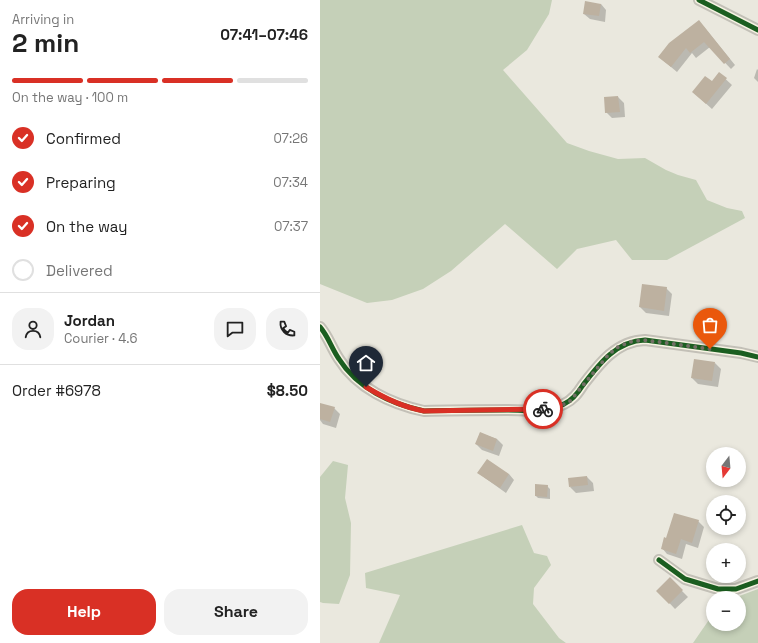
<!DOCTYPE html>
<meta charset="utf-8">
<style>
body{margin:0;font-family:"Space Grotesk",sans-serif;background:#f2f2f2;color:#222;height:100vh;display:flex;flex-direction:column;font-size:15px;white-space:nowrap}
*{box-sizing:border-box;margin:0}
p{font-size:13px;color:#767676}
.icon{flex:none;width:22px;height:22px;fill:none;stroke:currentColor;stroke-width:2;stroke-linecap:round;stroke-linejoin:round}
.map{position:relative;flex:1;overflow:hidden}
.sheet{display:flex;flex-direction:column;background:#fff;width:320px}
.sheet>*{flex:none}
.needle{width:26px;rotate:196deg}
.tools{position:absolute;left:386px;top:447px;display:grid;gap:8px}
.tools a{display:grid;place-items:center;width:40px;height:40px;border-radius:50%;background:#fff;box-shadow:0 2px 6px #0003;font-size:20px}
.pin{position:absolute;display:grid;place-items:center;width:34px;height:34px;color:#fff;margin:-41px -17px;border-radius:50% 50% 50% 0;rotate:-45deg;box-shadow:0 0 4px #0007}
.pin .icon{rotate:45deg}
.courier{position:absolute;display:grid;place-items:center;width:40px;height:40px;margin:-20px;border:3px solid #d93025;border-radius:50%;background:#fff;color:#222;box-shadow:0 1px 5px #0007}
.head em{font-style:normal;font-weight:700}
.head div{display:flex;flex-direction:column-reverse}
.head{display:flex;align-items:center;justify-content:space-between;height:68px;padding:0 12px}
h1{font-size:26px;font-weight:700;line-height:30px}
.bar{display:grid;grid-template-columns:repeat(4,1fr);gap:6px 4px;align-content:center;height:48px;padding:0 12px}
.bar i{height:5px;border-radius:3px;background:#e0e0e0}
.bar .selected{background:#d93025}
.bar p{grid-column:span 4}
.line{display:flex;align-items:center;gap:10px;padding:0 12px;border-top:1px solid #e0e0e0}
.line div{flex:1}
.round{display:grid;place-items:center;flex:none;width:42px;height:42px;border-radius:16px;background:#f2f2f2}
ol{padding:0 12px;list-style:none}
li{display:flex;align-items:center;gap:12px;height:44px}
li p{margin-inline-start:auto}
li .icon{padding:4px;border-radius:50%;background:#d93025;color:#fff;stroke-width:4}
li:last-child{color:#767676}
li i{width:22px;height:22px;border:2px solid #e0e0e0;border-radius:50%}
.action{display:flex;gap:8px;margin-top:auto;padding:8px 12px}
.action a{flex:1;height:46px;border-radius:16px;background:#d93025;color:#fff;font-size:16px;font-weight:700;line-height:46px;text-align:center}
.action a+a{background:#f2f2f2;color:#222}
main{display:flex;flex:1;min-height:0}
.map>svg:first-child{display:block}
.green{fill:#c5d0b8}
.shadow{fill:#0003}
.building{fill:#bdb1a0}
.lines{fill:none;stroke-linecap:round;stroke-linejoin:round}
.minor{stroke:#c3c0b7;stroke-width:12}
.cycleway-casing{stroke:#f8f4e4;stroke-width:8}
.cycleway{stroke:#1b5e20;stroke-width:5}
.done{stroke:#736f66;stroke-width:4;stroke-dasharray:0 7.2}
.route{stroke:#d93025;stroke-width:5}
</style>
<main>
<section class="sheet">
<div class="head"><div><h1>2 min</h1><p>Arriving in</p></div><em>07:41–07:46</em></div>
<div class="bar"><i class="selected"></i><i class="selected"></i><i class="selected"></i><i></i><p>On the way · 100 m</p></div>
<ol>
<li><svg class="icon" aria-label="check" viewBox="0 0 24 24"><path d="M5 12l5 5 9-10"/></svg>Confirmed<p>07:26</p></li>
<li><svg class="icon" aria-label="check" viewBox="0 0 24 24"><path d="M5 12l5 5 9-10"/></svg>Preparing<p>07:34</p></li>
<li><svg class="icon" aria-label="check" viewBox="0 0 24 24"><path d="M5 12l5 5 9-10"/></svg>On the way<p>07:37</p></li>
<li><i></i>Delivered</li>
</ol>
<div class="line" style="height:72px"><a class="round"><svg class="icon" aria-label="person" viewBox="0 0 24 24"><circle cx="12" cy="8" r="4"/><path d="M4 21q1-7 8-7t8 7"/></svg></a><div><b>Jordan</b><p>Courier · 4.6</p></div><a class="round"><svg class="icon" aria-label="chat" viewBox="0 0 24 24"><path d="M4 5h16v11H9l-5 4z"/></svg></a><a class="round"><svg class="icon" aria-label="phone" viewBox="0 0 24 24"><path d="M5 4h4l2 5-3 2q2 4 5 5l2-3 5 2v4C11 20 4 13 5 4z"/></svg></a></div>
<div class="line" style="height:52px"><div>Order #6978</div><b>$8.50</b></div>
<div class="action"><a>Help</a><a>Share</a></div>
</section>
<div class="map">
<svg width="438" height="643" viewBox="0 0 438 643">
<rect width="100%" height="100%" fill="#eae8de"/>
<!-- green -->
<path class="green" d="M0,0H232L229,14L207,50L183,70L247,143L269,151L298,159L325,158L346,170L358,175L376,180L387,200L407,208L422,211L425,218L347,260H312L296,240L257,249L237,269L185,224L131,271L103,289L72,300L47,303L0,284Z
M13,461L28,465L25,498L31,523L30,575L19,604L3,603L0,602V477Z
M202,525L214,553L227,556L231,565L214,588L213,604L239,638L246,643H59L80,595L46,588L45,573Z
M438,589V643H373L393,614V624H419V598H414Z"/>
<!-- shadow -->
<path class="shadow" d="M281,4L286,10L285,22L270,19L264,14Z
M384,27L415,65L411,69L390,47L376,58L372,53L357,72L339,57Z
M437,69L438,70V82L434,78Z
M399,73L412,85L392,109L373,92L392,82Z
M298,97L304,103L305,117L292,118L286,112Z
M346,288L352,294L349,316L326,313L320,307Z
M395,363L401,369L398,387L378,384L372,378Z
M14,408L20,414L16,428L3,424L0,420V410Z
M160,433L177,439L183,445L179,456L162,450L156,444Z
M159,473L189,474L194,480L186,493L165,478Z
M267,477L273,483L274,491L256,493L250,487Z
M227,486L230,489V499L218,498L216,496Z
M378,521L384,527L378,548L366,544L362,559L347,554L342,548L347,539Z
M350,579L368,597L355,609L338,591Z"/>
<!-- building -->
<path class="building" d="M265,1L281,4L279,16L263,14Z
M379,20L410,59L404,64L384,42L370,53L366,48L351,67L338,57L349,43Z
M399,72L407,78L386,104L372,92L385,76L392,81Z
M298,96L300,112L285,113L284,97Z
M322,284L347,287L344,311L319,307Z
M374,359L395,362L392,381L371,378Z
M0,403L15,407L10,422L0,419Z
M160,432L177,439L173,451L155,444Z
M167,459L189,474L180,488L157,473Z
M267,476L268,485L249,487L248,478Z
M215,484L228,485L227,497L215,496Z
M354,513L379,520L372,543L361,539L356,554L341,549L344,537L346,538Z
M350,577L363,590L349,604L336,591Z"/>
<g class="lines">
<!-- minor -->
<path class="minor" d="M379,0L438,30
M0,327C8,336 12,349 19,359C37,388 71,404 104,411C132,410 159,410 187,410C205,410 227,413 244,404C253,400 258,393 263,385C279,364 296,341 325,340L421,353L438,357
M339,560L365,579L398,589H416L438,581"/>
<!-- cycleway casing -->
<g class="cycleway-casing">
<path id="cycleway" d="M379,0L438,30
M0,327C8,336 12,349 19,359C37,388 71,404 104,411C132,410 159,410 187,410C205,410 227,413 244,404C253,400 258,393 263,385C279,364 296,341 325,340L421,353L438,357
M339,560L365,579L398,589H416L438,581"/>
</g>
<!-- cycleway -->
<use href="#cycleway" class="cycleway"/>
</g>
<g class="lines">
<!-- done -->
<path class="done" d="M223,409L236,408L250,401L289,354L298,347L310,342L324,340L390,349"/>
<!-- route -->
<path class="route" d="M46,387C64,398 82,407 104,411L223,409"/>
</g>
</svg>
<div class="tools">
<a><svg class="needle" viewBox="-14 -14 28 28"><path d="M0-13l5 13h-10z" fill="#e53935"/><path d="M0 13l5-13h-10z" fill="#767676"/></svg></a>
<a><svg class="icon" aria-label="locate" viewBox="0 0 24 24"><circle cx="12" cy="12" r="6"/><path d="M12 2v4M12 18v4M2 12h4M18 12h4"/></svg></a>
<a>+</a>
<a>−</a>
</div>
<div class="pin" style="left:390px;top:349px;background:#ea580c"><svg class="icon" aria-label="bag" viewBox="0 0 24 24"><path d="M5 8h14l-1 12H6zM9 8a3 3 0 0 1 6 0"/></svg></div>
<div class="pin" style="left:46px;top:387px;background:#1f2937"><svg class="icon" aria-label="home" viewBox="0 0 24 24"><path d="M3 11l9-7 9 7M6 9v11h12V9"/></svg></div>
<div class="courier" style="left:223px;top:409px"><svg class="icon" aria-label="bike" viewBox="0 0 24 24"><circle cx="6" cy="16" r="4"/><circle cx="18" cy="16" r="4"/><path d="M6 16l4-8h5l3 8M10 8l3 8H6M13 5h3"/></svg></div>
</div>
</main>
